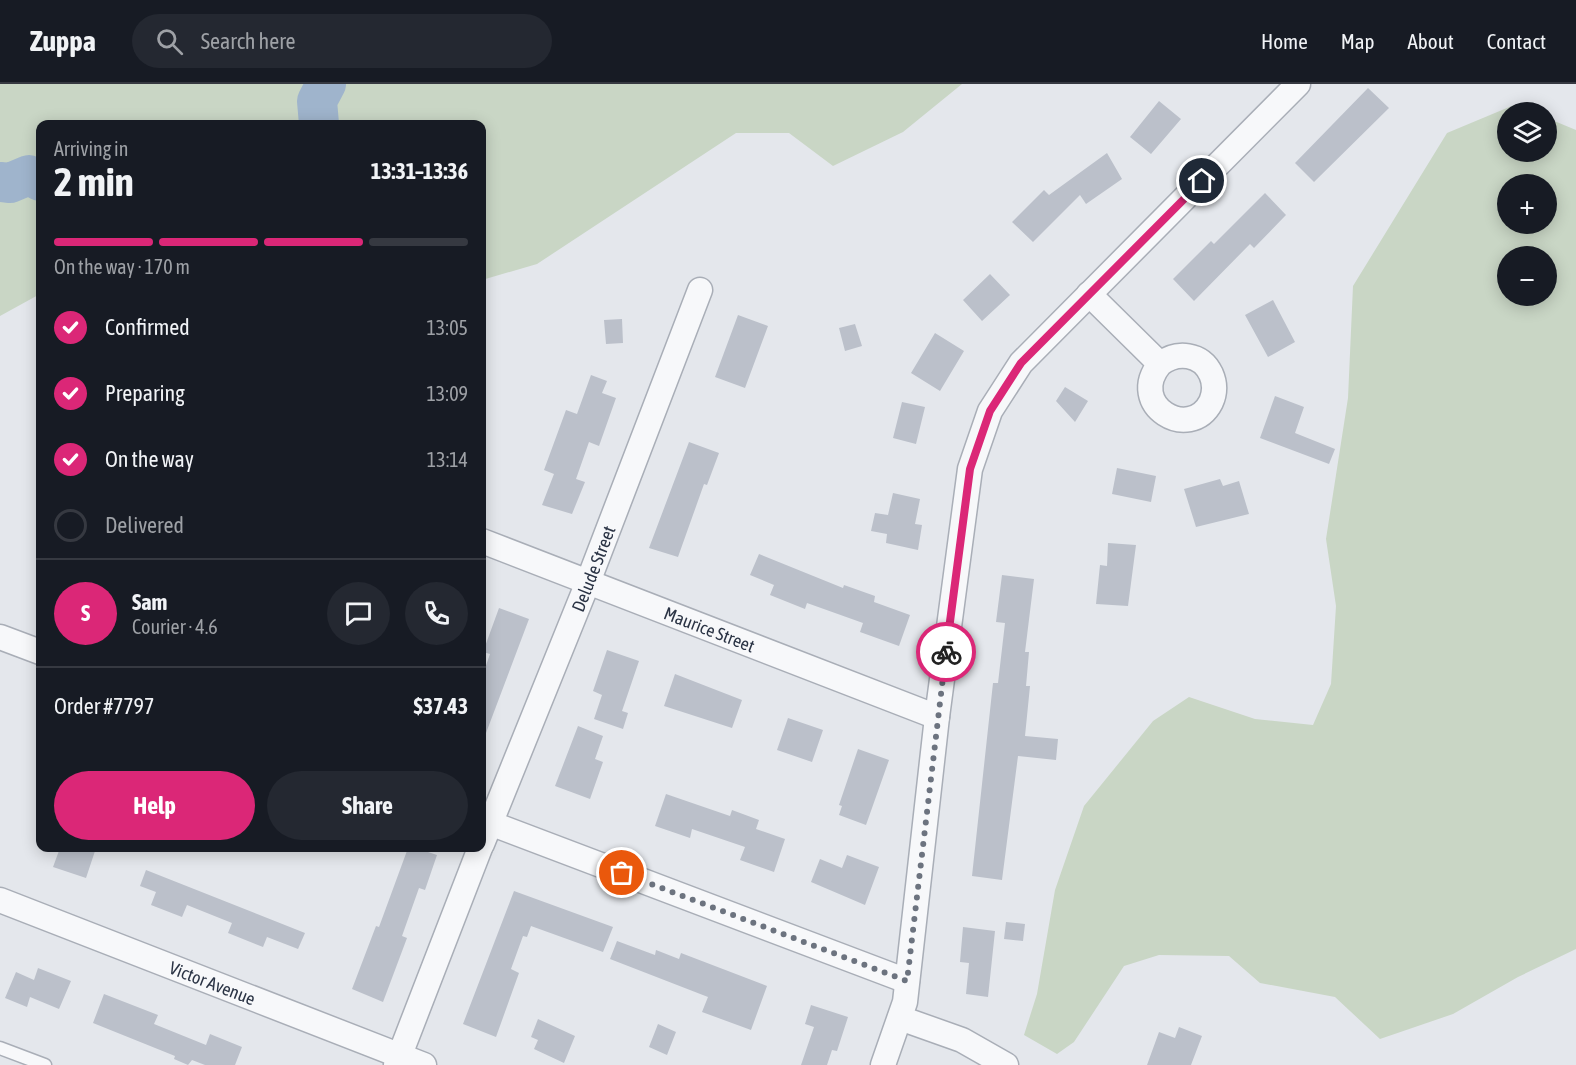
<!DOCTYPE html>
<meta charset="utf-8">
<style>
body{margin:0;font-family:"Asap Condensed",sans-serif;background:#242831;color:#f1f3f6;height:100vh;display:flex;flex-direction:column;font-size:22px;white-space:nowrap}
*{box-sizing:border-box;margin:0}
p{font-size:20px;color:#9ea1a6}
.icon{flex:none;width:33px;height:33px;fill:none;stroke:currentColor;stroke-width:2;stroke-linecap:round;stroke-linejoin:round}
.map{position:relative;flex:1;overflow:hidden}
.sheet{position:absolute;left:36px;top:36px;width:450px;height:732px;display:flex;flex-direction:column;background:#171b24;border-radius:12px;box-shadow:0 3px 15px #0003}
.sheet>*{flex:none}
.controls{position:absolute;left:1497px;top:18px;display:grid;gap:12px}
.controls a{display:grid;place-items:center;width:60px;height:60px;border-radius:50%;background:#171b24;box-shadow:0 3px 15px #0003;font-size:30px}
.pin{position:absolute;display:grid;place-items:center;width:51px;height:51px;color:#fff;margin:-26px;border:3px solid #fff;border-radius:50%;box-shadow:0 2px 6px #0007}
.courier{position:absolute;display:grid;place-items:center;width:60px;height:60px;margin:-30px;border:4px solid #db2777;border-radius:50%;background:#fff;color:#222;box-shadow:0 2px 8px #0007}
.summary em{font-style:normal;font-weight:700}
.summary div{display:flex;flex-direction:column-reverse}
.summary{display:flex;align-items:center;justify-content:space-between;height:102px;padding:0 18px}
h1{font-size:39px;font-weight:700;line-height:45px}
.bar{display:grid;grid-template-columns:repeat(4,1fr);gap:9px 6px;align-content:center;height:72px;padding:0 18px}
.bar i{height:8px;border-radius:4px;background:#363941}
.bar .active{background:#db2777}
.bar p{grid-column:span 4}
.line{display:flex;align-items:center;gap:15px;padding:0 18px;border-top:2px solid #363941}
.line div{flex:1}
.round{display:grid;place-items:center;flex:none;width:63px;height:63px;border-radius:32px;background:#242831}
ol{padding:0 18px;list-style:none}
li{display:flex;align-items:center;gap:18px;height:66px}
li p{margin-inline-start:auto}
li .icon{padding:6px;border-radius:50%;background:#db2777;color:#fff;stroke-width:4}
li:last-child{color:#9ea1a6}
li i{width:33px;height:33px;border:3px solid #363941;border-radius:50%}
.primary-button{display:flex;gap:12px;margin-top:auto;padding:12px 18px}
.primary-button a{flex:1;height:69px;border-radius:36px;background:#db2777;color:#fff;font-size:24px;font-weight:700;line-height:69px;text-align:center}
.primary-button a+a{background:#242831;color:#f1f3f6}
header{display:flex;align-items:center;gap:36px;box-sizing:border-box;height:84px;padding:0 30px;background:#171b24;border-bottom:2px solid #363941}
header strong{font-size:28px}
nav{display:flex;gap:33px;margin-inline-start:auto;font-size:21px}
.search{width:420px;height:54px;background:#242831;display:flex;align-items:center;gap:15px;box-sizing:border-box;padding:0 21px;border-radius:33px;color:#9ea1a6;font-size:22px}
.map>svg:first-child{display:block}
.green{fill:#c9d6c5;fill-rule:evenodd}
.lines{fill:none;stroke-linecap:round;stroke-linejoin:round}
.river{stroke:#9fb4cc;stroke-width:40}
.building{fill:#bbc0ca}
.lane-casing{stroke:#a9aeb7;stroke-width:15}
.street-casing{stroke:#a9aeb7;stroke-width:27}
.lane{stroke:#f7f8fa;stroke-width:12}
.street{stroke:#f7f8fa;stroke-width:24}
.done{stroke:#6c737f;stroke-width:6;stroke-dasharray:0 10.8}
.route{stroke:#db2777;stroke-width:8}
.labels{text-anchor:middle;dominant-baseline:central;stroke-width:4.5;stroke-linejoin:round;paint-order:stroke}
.street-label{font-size:18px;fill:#2b3445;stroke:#f4f6f9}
</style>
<header>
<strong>Zuppa</strong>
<div class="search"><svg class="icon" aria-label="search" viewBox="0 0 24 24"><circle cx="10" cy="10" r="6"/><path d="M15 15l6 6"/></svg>Search here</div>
<nav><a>Home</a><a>Map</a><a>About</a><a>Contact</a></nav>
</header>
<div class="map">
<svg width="1576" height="981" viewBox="0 0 1576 981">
<rect width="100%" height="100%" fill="#e4e7ec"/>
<!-- green -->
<path class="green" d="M0,0H962L903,48L833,82L789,49H736L537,180L482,196L484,204L482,205V40H40V210L0,232Z
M1514,21L1532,28H1508V68H1546L1547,34L1576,46V865L1518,893L1453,930L1380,955L1335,913L1260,899L1229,872L1159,871L1124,882L1074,958L1057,970L1024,951L1037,910L1055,806L1084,722L1153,637L1189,613L1255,635L1313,641L1331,600L1336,522L1326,455L1348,314L1353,202L1447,49ZM1546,100V140H1508V100ZM1508,172H1546V212H1508Z"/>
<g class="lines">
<!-- river -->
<path class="river" d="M319,40L317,17L326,0
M0,98L10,99L29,91L40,97"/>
</g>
<!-- building -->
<path class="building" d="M1368,4L1389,24L1314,98L1295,79Z
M1159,17L1181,35L1151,70L1130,53Z
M1107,69L1122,95L1086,120L1080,111L1033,158L1012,138L1044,106L1049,111Z
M1265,109L1286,131L1254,164L1250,160L1194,217L1173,195L1211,157L1214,160Z
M990,190L1010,211L982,237L963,216Z
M1273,216L1295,258L1268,273L1245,231Z
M738,231L768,242L745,304L715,293Z
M622,235L623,259L606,260L604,236Z
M855,240L862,262L845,267L839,244Z
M935,249L964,267L940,307L911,289Z
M591,291L607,297L602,309L616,314L599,362L589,358L576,395L585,398L572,430L542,421L554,390L544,386L566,326L577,330Z
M1065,303L1088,317L1075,338L1056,317Z
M1275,312L1304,323L1295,349L1335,365L1329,380L1260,354Z
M902,318L925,323L916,360L893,354Z
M689,358L719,369L707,401L704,400L678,473L649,464Z
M1117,384L1156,392L1151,418L1112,410Z
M1220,395L1223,402L1239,397L1249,430L1196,443L1184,405Z
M893,409L920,415L915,440L922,441L918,466L886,459L887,450L871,447L875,429L888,431Z
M1108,459L1136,461L1128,522L1096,520L1100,481L1107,482Z
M759,470L843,504L844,501L875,512L874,518L910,531L899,562L860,548L863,539L807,519L805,525L770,511L774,501L750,491Z
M1002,491L1034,495L1025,568H1029L1026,602H1030L1025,652L1058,655L1056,676L1018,672L1002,796L972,792L993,599H998L1005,539L996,538Z
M499,524L529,535L483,657L482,593L490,570L483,568Z
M607,566L639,577L622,627L628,629L623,645L594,635L602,611L593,607Z
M675,590L742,616L732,644L664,622Z
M788,634L823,646L812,678L777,666Z
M578,642L603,652L595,675L603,678L590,715L555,702Z
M858,665L889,676L866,741L839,731L842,722L839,721Z
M666,710L730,732L732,726L759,736L756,745L785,755L774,788L740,776L745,763L692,745L690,754L655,742Z
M60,764H96L86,794L53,783Z
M408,764H416L437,771L425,806L419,804L402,852L407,854L383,918L352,905L376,842L379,843Z
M847,771L879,783L865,821L811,798L820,775L842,784Z
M146,786L305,849L298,865L267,853L263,863L228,849L232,839L187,821L182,833L151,821L156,808L140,802Z
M514,807L613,843L603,868L531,842L527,853L523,852L511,885L519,889L496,953L463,940Z
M1006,838L1025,840L1023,857L1004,855Z
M963,843L995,847L988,913L966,910L969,879L960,878Z
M617,857L655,871L656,866L679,875L681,869L767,902L751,946L702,928L708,913L610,875Z
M38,884L71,897L59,925L30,913L27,923L5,914L16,888L34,896Z
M104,910L158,931L154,940L206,961L210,950L242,963L235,981H205L192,976L188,981L174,975L175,972L93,939Z
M811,921L848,933L837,967L832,966L827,981H801L814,943L805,940Z
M538,935L575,952L564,979L534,965L538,956L531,953Z
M658,940L676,948L667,971L649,963Z
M1179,943L1202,952L1191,981H1147L1159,948L1175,954Z"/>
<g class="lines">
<!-- lane casing -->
<g class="lane-casing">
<path id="lane" d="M0,964L45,981"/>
</g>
<!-- street casing -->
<g class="street-casing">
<g id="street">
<path d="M1089,210L1160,280C1177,267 1201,269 1211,290C1215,299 1215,309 1211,318C1190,359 1126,321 1160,280"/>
<path id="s1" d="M482,457L937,633"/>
<path d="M0,553L40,568"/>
<path d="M482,736L907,897"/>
<path id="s2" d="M482,760L588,498L700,206"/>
<path id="s3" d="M0,816L424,981"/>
<path d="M900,934L962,956L1006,981"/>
<path d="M396,981L480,764"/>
<path d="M883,981L905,918L937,633L970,385L990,327L1021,279L1298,0"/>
</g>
</g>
<!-- lane -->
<use href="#lane" class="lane"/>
<!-- street -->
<use href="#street" class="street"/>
</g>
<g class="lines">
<!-- done -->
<path class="done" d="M622,789L907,897L946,568"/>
<!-- route -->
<path class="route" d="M946,568L970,385L990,327L1021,279L1202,97"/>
</g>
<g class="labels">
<!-- street labels -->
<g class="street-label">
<text stroke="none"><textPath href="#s2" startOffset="297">Delude Street</textPath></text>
<text stroke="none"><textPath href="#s1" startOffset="244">Maurice Street</textPath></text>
<text stroke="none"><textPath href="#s3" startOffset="228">Victor Avenue</textPath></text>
</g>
</g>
</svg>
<div class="controls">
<a><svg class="icon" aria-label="layers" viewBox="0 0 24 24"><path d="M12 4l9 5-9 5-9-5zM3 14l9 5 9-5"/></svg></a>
<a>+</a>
<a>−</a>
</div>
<div class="pin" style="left:622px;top:789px;background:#ea580c"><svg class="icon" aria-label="bag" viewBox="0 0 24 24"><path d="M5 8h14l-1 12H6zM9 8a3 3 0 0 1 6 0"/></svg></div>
<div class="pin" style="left:1202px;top:97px;background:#1f2937"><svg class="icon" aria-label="home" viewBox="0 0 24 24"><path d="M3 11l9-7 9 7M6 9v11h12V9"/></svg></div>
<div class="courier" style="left:946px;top:568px"><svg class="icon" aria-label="bike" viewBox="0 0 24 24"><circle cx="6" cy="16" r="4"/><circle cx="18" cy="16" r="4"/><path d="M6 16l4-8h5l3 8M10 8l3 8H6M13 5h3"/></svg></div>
<section class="sheet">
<div class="summary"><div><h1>2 min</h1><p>Arriving in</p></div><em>13:31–13:36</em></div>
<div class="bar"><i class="active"></i><i class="active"></i><i class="active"></i><i></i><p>On the way · 170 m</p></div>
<ol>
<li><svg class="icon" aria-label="check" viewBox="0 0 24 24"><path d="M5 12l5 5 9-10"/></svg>Confirmed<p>13:05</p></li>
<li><svg class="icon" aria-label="check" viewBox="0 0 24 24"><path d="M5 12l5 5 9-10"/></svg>Preparing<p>13:09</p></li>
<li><svg class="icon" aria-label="check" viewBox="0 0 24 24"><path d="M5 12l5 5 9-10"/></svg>On the way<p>13:14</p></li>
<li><i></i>Delivered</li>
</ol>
<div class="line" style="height:108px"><b class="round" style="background:#db2777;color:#fff">S</b><div><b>Sam</b><p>Courier · 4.6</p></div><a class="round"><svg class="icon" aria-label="chat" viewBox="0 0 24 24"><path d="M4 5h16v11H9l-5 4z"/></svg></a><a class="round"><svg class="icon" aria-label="phone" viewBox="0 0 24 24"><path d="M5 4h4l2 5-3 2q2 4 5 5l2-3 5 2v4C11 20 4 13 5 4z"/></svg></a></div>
<div class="line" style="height:78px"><div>Order #7797</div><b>$37.43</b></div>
<div class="primary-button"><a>Help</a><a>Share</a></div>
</section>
</div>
